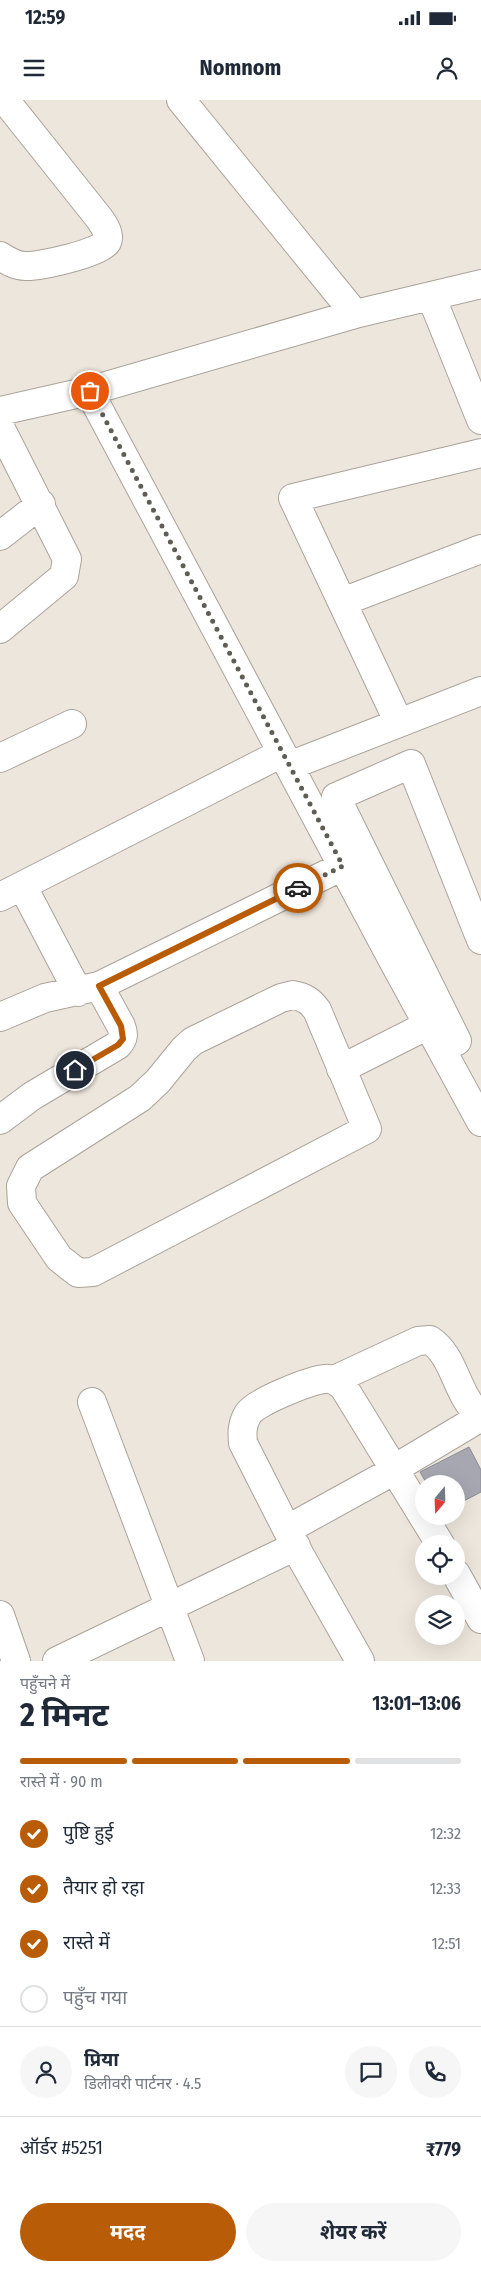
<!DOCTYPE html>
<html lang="hi">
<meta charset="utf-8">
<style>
body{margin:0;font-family:"Fira Sans Condensed","Noto Sans Devanagari",sans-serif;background:#f6f6f7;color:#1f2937;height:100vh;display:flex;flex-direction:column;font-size:19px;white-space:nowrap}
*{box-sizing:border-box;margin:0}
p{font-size:16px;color:#747a83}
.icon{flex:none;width:28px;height:28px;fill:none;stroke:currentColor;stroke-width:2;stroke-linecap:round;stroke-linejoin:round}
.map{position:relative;height:1561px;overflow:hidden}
.panel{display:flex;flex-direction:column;background:#fff;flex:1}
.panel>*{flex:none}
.needle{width:32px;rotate:199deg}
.buttons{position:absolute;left:415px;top:1375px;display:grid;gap:10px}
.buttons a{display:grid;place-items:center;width:50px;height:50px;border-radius:50%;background:#fff;box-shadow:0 5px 20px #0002;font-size:25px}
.pin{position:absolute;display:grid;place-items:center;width:42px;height:42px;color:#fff;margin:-21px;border:2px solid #fff;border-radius:50%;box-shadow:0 1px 5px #0007}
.courier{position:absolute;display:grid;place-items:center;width:50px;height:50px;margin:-25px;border:4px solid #b95c08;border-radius:50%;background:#fff;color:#222;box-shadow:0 1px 6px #0007}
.summary em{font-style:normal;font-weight:700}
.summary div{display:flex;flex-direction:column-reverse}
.summary{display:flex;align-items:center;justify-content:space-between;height:85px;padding:0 20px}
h1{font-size:32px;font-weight:700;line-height:38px}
.bar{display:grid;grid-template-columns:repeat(4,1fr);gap:8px 5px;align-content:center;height:60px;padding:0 20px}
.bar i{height:6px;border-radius:4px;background:#e0e1e3}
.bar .on{background:#b95c08}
.bar p{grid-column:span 4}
.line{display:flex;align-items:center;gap:12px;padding:0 20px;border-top:1px solid #e0e1e3}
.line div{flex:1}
.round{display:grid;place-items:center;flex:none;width:52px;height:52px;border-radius:26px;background:#f6f6f7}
ol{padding:0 20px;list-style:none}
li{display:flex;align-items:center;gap:15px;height:55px}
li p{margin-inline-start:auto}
li .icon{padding:5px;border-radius:50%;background:#b95c08;color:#fff;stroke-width:4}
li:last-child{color:#747a83}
li i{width:28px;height:28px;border:2px solid #e0e1e3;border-radius:50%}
.cta{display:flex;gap:10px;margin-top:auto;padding:10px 20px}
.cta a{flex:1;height:58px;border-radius:30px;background:#b95c08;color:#fff;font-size:20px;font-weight:700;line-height:58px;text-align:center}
.cta a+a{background:#f6f6f7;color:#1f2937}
.status{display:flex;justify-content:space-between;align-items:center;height:35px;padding:0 25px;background:#fff;direction:ltr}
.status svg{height:14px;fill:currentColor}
header{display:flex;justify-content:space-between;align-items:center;height:65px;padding:0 20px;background:#fff;font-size:22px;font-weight:700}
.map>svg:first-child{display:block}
.building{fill:#a6a7b1;stroke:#8a8b95}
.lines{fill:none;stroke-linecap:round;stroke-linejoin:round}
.minor-casing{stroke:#aaa39a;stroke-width:30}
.minor{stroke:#fff;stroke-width:28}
.done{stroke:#605c56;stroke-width:5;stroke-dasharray:0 9}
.route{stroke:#b95c08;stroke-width:6}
</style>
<div class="status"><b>12:59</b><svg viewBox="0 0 49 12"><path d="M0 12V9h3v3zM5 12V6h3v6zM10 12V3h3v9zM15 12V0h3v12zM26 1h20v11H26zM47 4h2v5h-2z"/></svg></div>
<header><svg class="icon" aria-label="menu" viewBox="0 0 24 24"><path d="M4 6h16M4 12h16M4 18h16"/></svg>Nomnom<svg class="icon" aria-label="person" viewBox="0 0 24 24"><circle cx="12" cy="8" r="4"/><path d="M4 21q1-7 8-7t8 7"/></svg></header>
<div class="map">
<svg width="481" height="1561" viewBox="0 0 481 1561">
<rect width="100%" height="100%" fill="#ede6dc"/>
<!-- building -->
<path class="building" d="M469,1347L481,1370V1392L456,1405V1384H427L420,1372Z"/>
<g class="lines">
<!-- minor casing -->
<g class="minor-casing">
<path id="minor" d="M181,0L355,214
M0,156C8,161 16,166 25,166C38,167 101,153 107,142C111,134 103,124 99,118L5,0
M481,184L355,214L89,291L391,857L481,1022
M431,196L481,320
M0,311L89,291
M0,327L67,459L64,476L0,529
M0,436L41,404
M342,502L481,449
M399,623L293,398L481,353
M0,658L72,624
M289,666L481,591
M23,787L78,892
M0,797L282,653
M293,895C305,897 310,901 317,910L367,1029L93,1172L78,1173L59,1158L22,1103L21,1086L30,1068L140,998L158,981L184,949L193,941L281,898Z
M0,917L45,898L99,886L343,766
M457,941L336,697L411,664L481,840
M341,969L428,925
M0,1020L32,996L118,945C124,938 124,934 121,926L99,886
M334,1280L418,1241L430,1240C456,1257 456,1297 481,1316
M92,1302L190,1561
M288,1429L395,1370L399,1366L481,1317
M456,1474L481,1519
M0,1515L16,1561
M57,1561L296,1446
M360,1561L301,1457L243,1343C242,1332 242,1324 248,1314C255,1302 311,1280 325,1279C332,1278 337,1282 343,1286L440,1444"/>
</g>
<!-- minor -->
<use href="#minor" class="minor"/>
</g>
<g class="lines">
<!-- done -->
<path class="done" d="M90,291L343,766L298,788"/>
<!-- route -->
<path class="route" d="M75,970L118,945L123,939L121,926L99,886L298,788"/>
</g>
</svg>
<div class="buttons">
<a><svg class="needle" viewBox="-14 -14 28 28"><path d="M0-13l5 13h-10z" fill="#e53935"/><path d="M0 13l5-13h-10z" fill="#747a83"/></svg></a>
<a><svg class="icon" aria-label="locate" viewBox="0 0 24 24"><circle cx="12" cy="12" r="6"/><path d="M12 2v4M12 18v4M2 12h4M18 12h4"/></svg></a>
<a><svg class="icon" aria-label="layers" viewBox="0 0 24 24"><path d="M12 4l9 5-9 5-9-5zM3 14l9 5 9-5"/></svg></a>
</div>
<div class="pin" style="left:90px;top:291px;background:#ea580c"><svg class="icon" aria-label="bag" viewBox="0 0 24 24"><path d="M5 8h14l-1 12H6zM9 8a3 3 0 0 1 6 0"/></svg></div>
<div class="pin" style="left:75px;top:970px;background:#1f2937"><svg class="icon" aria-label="home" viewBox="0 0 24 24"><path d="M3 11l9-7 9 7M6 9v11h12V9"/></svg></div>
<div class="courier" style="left:298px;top:788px"><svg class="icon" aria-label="car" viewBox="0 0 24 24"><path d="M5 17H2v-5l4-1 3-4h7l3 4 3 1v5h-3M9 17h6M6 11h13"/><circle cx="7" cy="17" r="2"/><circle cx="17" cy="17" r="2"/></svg></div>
</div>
<section class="panel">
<div class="summary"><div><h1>2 मिनट</h1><p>पहुँचने में</p></div><em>13:01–13:06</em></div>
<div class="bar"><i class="on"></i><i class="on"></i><i class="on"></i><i></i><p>रास्ते में · 90 m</p></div>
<ol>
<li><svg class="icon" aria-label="check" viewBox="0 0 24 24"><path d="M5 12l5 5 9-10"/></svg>पुष्टि हुई<p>12:32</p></li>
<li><svg class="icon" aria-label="check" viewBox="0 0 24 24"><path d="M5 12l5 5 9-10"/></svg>तैयार हो रहा<p>12:33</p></li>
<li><svg class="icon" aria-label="check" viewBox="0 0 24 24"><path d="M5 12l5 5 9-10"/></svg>रास्ते में<p>12:51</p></li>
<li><i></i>पहुँच गया</li>
</ol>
<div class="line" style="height:90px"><a class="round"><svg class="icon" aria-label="person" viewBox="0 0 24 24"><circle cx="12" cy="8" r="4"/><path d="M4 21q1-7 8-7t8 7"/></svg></a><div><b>प्रिया</b><p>डिलीवरी पार्टनर · 4.5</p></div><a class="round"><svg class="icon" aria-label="chat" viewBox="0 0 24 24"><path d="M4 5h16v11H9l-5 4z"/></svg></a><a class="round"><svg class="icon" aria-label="phone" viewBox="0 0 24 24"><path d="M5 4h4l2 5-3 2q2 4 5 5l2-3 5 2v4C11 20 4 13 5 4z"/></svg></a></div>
<div class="line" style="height:65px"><div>ऑर्डर #5251</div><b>₹779</b></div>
<div class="cta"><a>मदद</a><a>शेयर करें</a></div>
</section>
